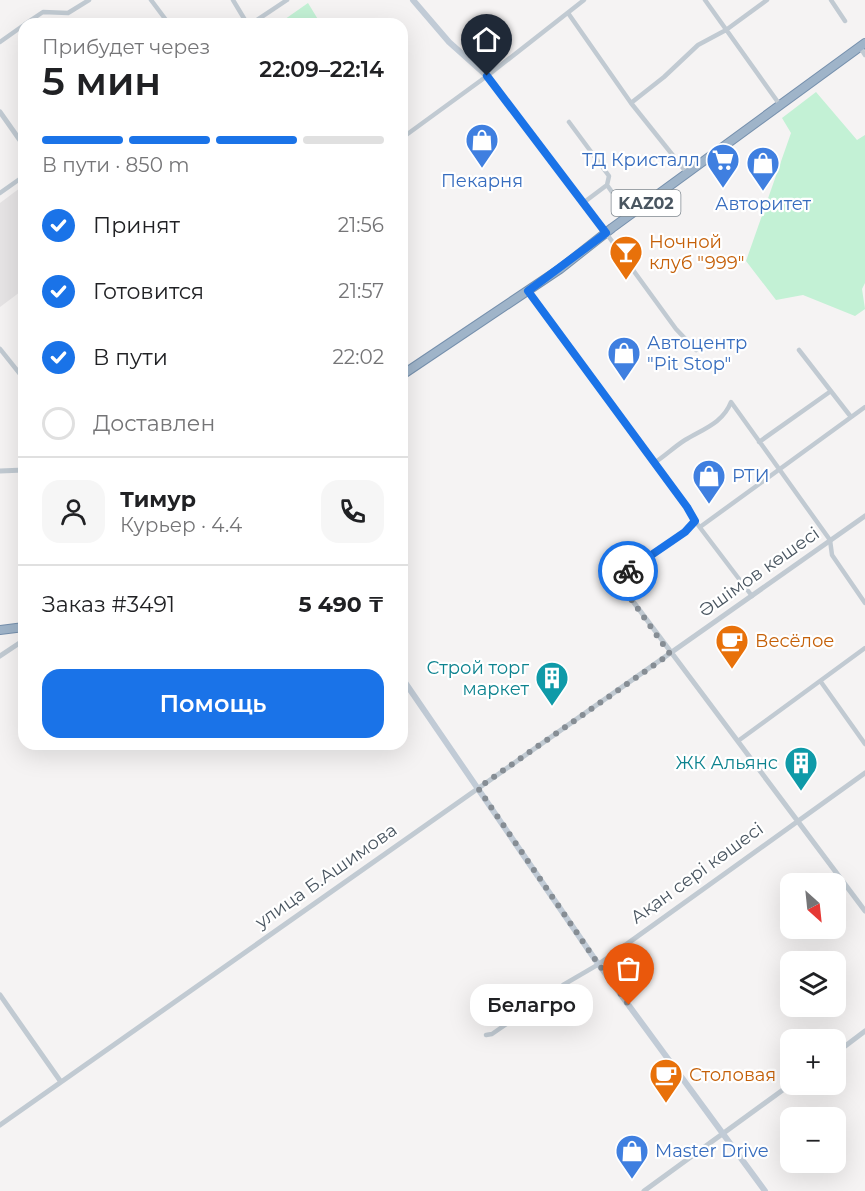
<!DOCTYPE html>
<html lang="ru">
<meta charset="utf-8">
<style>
body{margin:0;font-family:Montserrat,sans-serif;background:#f6f6f6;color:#202124;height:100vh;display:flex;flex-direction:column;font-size:22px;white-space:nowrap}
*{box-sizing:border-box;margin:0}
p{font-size:20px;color:#757577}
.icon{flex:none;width:33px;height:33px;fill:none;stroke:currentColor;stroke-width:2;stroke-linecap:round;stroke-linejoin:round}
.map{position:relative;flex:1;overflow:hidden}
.sheet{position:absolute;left:18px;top:18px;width:390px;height:732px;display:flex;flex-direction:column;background:#fff;border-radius:18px;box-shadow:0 6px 24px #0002}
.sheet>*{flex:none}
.needle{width:39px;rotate:153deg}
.tools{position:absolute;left:780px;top:873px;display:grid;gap:12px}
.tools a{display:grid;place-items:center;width:66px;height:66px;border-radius:12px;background:#fff;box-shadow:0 6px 24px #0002;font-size:30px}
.pin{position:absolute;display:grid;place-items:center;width:51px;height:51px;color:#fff;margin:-62px -26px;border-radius:50% 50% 50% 0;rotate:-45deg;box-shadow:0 0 6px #0007}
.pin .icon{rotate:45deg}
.courier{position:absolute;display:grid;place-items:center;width:60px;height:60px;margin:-30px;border:4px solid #1a73e8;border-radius:50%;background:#fff;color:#222;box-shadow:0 2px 8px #0007}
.bubble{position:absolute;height:42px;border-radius:18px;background:#fff;box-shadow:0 6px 24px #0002;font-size:20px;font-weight:600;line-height:42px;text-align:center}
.head em{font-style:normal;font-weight:600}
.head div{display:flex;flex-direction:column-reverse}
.head{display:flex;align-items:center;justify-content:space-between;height:102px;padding:0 24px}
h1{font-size:39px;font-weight:600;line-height:45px}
.bar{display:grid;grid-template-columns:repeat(4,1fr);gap:9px 6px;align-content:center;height:72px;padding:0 24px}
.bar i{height:8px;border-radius:4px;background:#e0e0e0}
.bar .on{background:#1a73e8}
.bar p{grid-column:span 4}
.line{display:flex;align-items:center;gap:15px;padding:0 24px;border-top:2px solid #e0e0e0}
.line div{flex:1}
.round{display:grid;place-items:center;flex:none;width:63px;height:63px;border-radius:18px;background:#f6f6f6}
ol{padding:0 24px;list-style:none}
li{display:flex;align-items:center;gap:18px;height:66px}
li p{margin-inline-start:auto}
li .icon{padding:6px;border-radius:50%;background:#1a73e8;color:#fff;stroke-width:4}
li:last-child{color:#757577}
li i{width:33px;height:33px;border:3px solid #e0e0e0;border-radius:50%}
.action{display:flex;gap:12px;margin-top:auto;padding:12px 24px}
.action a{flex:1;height:69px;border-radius:18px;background:#1a73e8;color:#fff;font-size:24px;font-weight:600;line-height:69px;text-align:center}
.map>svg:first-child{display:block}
.education{fill:#e6e4e5}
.green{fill:#c3f1d5}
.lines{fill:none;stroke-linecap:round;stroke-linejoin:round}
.trunk-casing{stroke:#7690ad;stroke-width:10}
.minor{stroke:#c1cad2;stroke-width:4.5}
.tertiary{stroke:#c1cad2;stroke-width:5}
.secondary{stroke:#c1cbd6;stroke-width:6}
.trunk{stroke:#9fb4c9;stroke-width:8}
.done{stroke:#868d94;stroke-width:6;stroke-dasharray:0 10.8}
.route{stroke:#1a73e8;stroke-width:8}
.labels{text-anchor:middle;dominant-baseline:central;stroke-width:4.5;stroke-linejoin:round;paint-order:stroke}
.shield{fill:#fff;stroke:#808990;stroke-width:1.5}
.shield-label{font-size:16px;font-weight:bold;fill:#4a5661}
.shop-label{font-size:18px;fill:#366cbe;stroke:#fff;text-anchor:start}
.food-label{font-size:18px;fill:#c56008;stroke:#fff;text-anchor:start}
.street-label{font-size:18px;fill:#4a5661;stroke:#fff}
.culture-label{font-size:18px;fill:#0d838f;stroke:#fff;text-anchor:end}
</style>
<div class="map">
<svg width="865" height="1191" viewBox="0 0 865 1191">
<rect width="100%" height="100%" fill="#f5f3f3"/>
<!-- education -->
<path class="education" d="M24,185V289L0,307V203Z"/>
<!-- green -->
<path class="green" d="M308,3L319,21L314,24H278Z
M816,92L857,140L865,135V283L862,289L865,309L855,316L803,295L776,300L746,261L791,133L782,118Z"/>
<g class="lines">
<!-- trunk casing -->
<g class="trunk-casing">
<path id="trunk" d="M402,375L560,269L612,228L865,43
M0,630L24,627"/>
</g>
<!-- minor -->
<path class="minor" d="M151,0L169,24
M233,0L245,20L253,22
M705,0L780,105
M831,0L845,21
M568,13L631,103L687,173
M25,24L43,12L68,13L89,0
M251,24L287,0
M0,42L24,25
M860,47L865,55
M631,103L664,77L698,45L726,30L767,0
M569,122L609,176L607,185L583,203
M402,138L487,76L584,0
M607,185L629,216
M0,193L24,176
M606,233L676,329L696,350
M0,349L24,379
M799,350L851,417
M759,442L831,391
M654,463C665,456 674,447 685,440C703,429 723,423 731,402L830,540L832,555L865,603
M695,521L752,596
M700,527L865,407
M821,682L865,744
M738,741L865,648
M486,1035L492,1034L563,985L599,964"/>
<!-- tertiary -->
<path class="tertiary" d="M0,112L24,146
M528,291L687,507L695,521L685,532L629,570L623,580L626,592L865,911
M0,471L24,470
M0,656L24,640
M599,964L865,773
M0,995L61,1082
M836,1053L865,1031
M0,1125L865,516
M644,1191L791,1084"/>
<!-- secondary -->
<path class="secondary" d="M413,0L449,42L487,76L606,233
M402,678L594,958L765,1191"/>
<!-- trunk -->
<use href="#trunk" class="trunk"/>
</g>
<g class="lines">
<!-- done -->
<path class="done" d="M628,571L623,580L626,592L670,654L478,788L594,958L629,1005"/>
<!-- route -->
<path class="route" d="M487,76L606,233L528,291L687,507L695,521L685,532L628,571"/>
</g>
<!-- icons -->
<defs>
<g id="shop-pin" transform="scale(1.725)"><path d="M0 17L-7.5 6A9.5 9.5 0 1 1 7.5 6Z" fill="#3f7fe0" stroke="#fff"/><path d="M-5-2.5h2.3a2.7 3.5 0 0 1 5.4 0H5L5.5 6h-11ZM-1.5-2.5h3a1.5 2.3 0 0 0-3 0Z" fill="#fff"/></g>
<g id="supermarket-pin" transform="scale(1.725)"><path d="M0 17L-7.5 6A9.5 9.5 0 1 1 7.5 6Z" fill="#3f7fe0" stroke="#fff"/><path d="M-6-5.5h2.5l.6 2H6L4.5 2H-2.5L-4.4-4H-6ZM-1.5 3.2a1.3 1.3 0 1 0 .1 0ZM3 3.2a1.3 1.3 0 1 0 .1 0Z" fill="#fff"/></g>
<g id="bar-pin" transform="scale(1.725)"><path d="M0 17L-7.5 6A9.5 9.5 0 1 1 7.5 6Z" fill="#e8710a" stroke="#fff"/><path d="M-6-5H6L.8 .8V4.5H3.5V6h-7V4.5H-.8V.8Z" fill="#fff"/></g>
<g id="cafe-pin" transform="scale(1.725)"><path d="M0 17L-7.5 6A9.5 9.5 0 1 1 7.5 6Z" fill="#e8710a" stroke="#fff"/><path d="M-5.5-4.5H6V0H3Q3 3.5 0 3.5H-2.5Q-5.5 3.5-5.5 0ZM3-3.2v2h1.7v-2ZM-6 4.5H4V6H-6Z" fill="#fff"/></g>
<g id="building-pin" transform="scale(1.725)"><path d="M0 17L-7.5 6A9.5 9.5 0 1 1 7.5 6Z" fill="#0f9aa8" stroke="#fff"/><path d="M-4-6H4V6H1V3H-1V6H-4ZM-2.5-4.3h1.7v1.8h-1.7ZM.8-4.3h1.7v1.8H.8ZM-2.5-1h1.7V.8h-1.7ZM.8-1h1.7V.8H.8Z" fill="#fff"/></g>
</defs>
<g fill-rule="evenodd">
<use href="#shop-pin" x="482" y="140"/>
<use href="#supermarket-pin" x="723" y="160"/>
<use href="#shop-pin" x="763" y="163"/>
<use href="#bar-pin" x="626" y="252"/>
<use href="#shop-pin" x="624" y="353"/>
<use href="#shop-pin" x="709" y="476"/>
<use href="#cafe-pin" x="732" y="641"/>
<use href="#building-pin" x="552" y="678"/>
<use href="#building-pin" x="801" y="763"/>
<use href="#cafe-pin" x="666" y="1075"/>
<use href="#shop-pin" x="632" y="1151"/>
</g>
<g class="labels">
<!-- shield labels -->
<rect class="shield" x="611.5" y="190" width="69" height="26" rx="4.5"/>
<g class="shield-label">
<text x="646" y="203">KАZ02</text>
</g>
<!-- shop labels -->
<g class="shop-label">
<text x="700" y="160" text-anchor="end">ТД Кристалл</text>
<text x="482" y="181" text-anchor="middle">Пекарня</text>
<text x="763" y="204" text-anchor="middle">Авторитет</text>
<text x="647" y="343">Автоцентр<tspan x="647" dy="21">"Pit Stop"</tspan></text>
<text x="732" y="476">РТИ</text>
<text x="655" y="1151">Master Drive</text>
</g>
<!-- food labels -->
<g class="food-label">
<text x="649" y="242">Ночной<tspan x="649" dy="21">клуб "999"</tspan></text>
<text x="755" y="641">Весёлое</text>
<text x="689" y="1075">Столовая</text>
</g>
<!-- street labels -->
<g class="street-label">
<text transform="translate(759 572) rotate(-35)">Әшімов көшесі</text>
<text transform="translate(697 873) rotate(-36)">Ақан сері көшесі</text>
<text transform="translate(326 876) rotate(-35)">улица Б.Ашимова</text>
</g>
<!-- culture labels -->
<g class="culture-label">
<text x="529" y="668">Строй торг<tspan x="529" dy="21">маркет</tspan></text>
<text x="778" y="763">ЖК Альянс</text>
</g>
</g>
</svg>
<div class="tools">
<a><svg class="needle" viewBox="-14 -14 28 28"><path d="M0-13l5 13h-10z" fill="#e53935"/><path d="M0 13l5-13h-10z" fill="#757577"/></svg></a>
<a><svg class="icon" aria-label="layers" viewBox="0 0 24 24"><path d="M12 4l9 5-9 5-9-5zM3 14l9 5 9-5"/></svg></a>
<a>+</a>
<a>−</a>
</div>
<div class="pin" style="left:629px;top:1005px;background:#ea580c"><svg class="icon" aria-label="bag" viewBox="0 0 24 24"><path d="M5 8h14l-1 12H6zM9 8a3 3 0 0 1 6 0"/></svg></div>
<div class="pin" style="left:487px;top:76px;background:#1f2937"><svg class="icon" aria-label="home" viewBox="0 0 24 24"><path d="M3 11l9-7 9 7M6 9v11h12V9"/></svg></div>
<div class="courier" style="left:628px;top:571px"><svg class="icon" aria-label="bike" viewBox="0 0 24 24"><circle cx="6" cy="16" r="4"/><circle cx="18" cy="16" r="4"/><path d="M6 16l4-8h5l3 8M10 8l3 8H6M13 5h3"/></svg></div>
<div class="bubble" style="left:470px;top:984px;width:123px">Белагро</div>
<section class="sheet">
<div class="head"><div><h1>5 мин</h1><p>Прибудет через</p></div><em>22:09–22:14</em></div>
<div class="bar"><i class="on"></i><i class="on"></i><i class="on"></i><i></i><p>В пути · 850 m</p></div>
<ol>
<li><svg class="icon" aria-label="check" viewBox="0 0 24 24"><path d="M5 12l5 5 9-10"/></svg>Принят<p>21:56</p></li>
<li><svg class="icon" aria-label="check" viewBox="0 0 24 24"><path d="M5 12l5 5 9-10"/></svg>Готовится<p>21:57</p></li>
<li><svg class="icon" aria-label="check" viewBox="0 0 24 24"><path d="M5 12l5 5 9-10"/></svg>В пути<p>22:02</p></li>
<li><i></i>Доставлен</li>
</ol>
<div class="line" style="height:108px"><a class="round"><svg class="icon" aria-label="person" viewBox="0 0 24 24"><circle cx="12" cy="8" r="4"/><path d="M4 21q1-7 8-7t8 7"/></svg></a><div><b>Тимур</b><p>Курьер · 4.4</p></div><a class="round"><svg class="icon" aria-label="phone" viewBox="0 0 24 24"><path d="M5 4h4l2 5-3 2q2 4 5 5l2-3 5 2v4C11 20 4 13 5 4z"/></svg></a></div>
<div class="line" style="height:78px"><div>Заказ #3491</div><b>5 490 ₸</b></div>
<div class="action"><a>Помощь</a></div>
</section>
</div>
